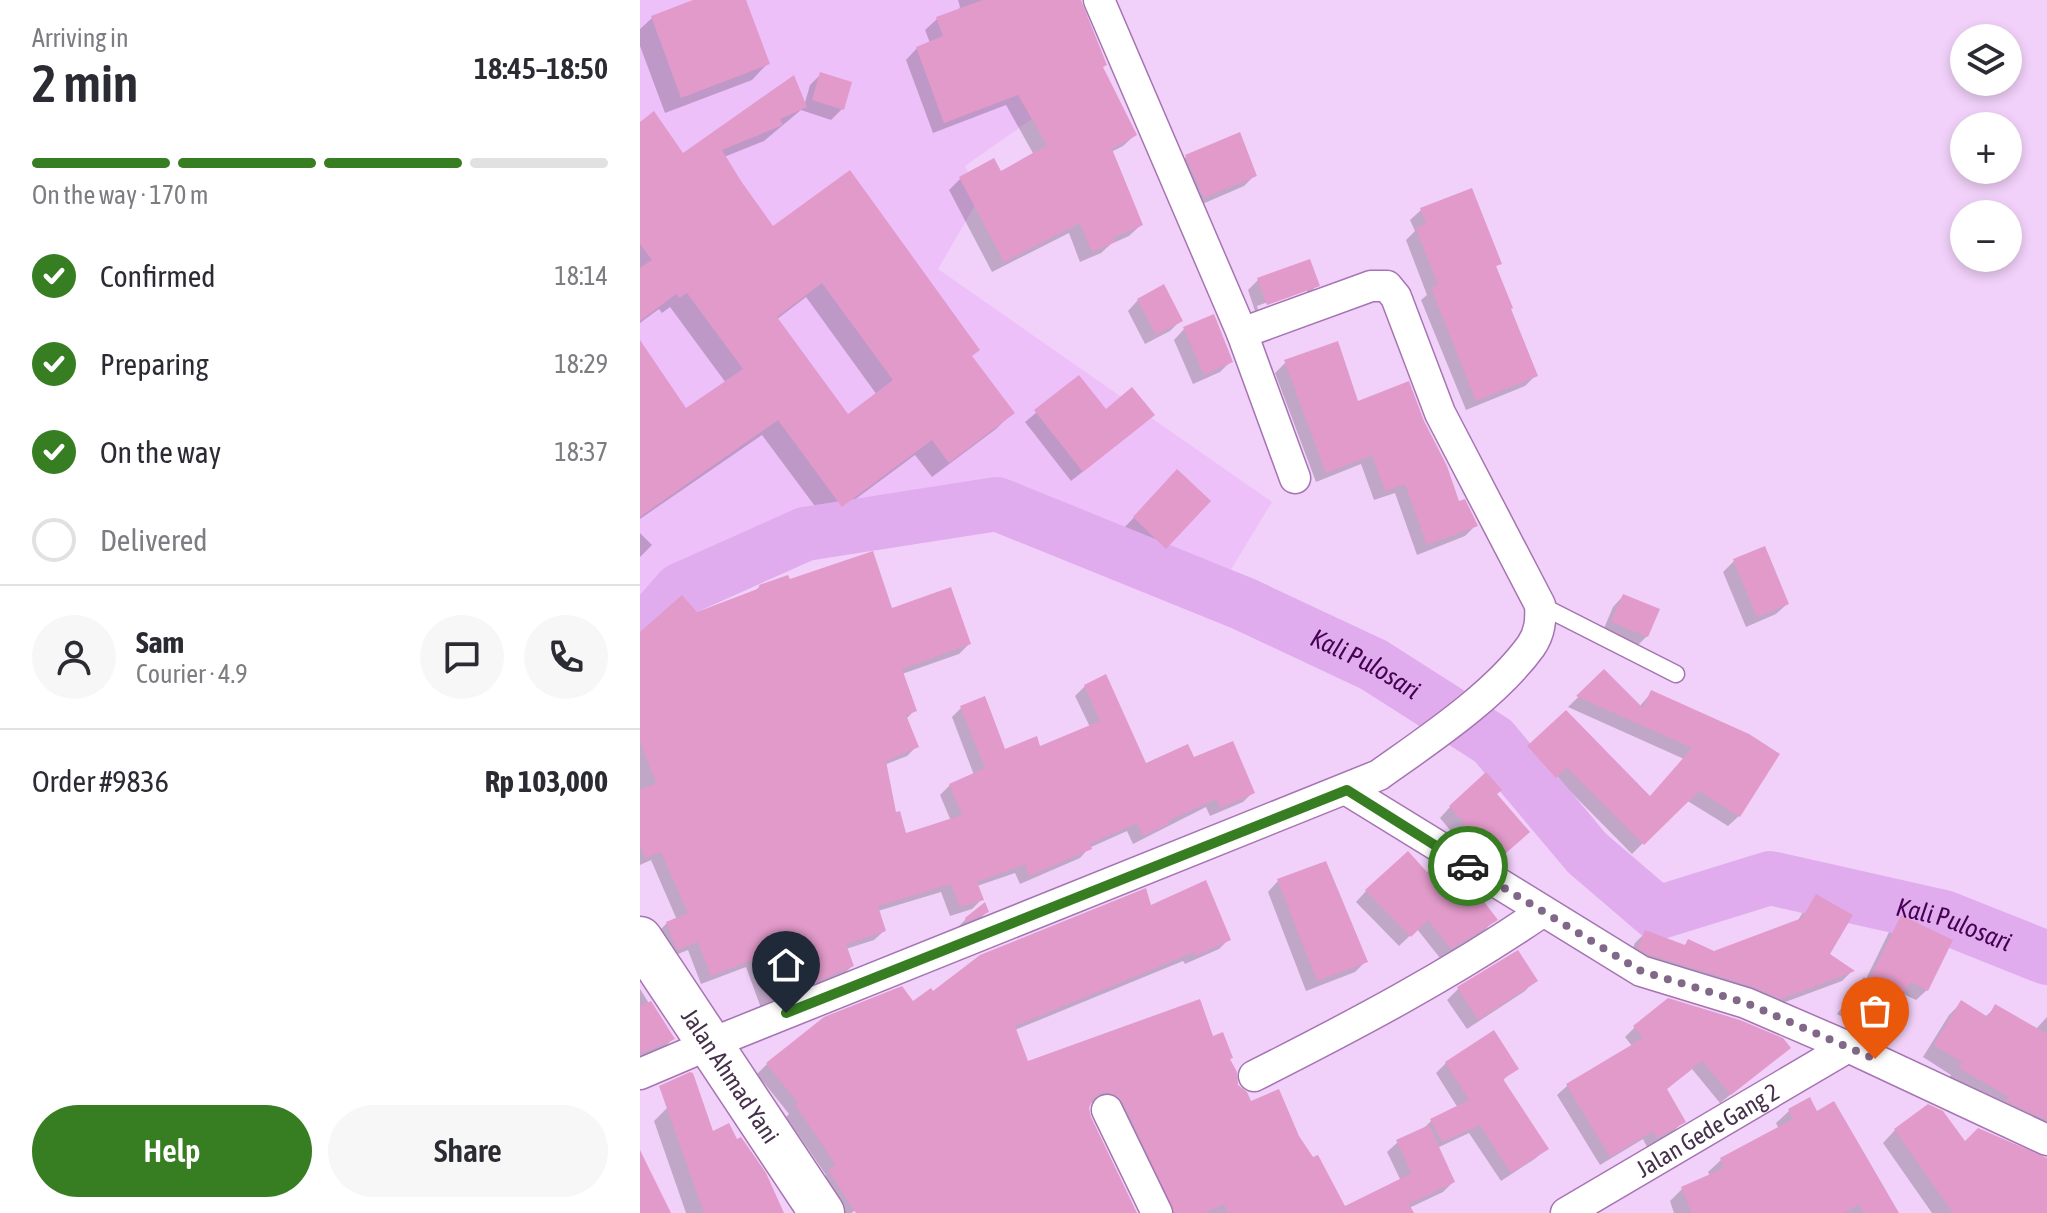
<!DOCTYPE html>
<meta charset="utf-8">
<style>
body{margin:0;font-family:"Asap Condensed",sans-serif;background:#f7f7f7;color:#2b2b33;height:100vh;display:flex;flex-direction:column;font-size:30px;white-space:nowrap}
*{box-sizing:border-box;margin:0}
p{font-size:26px;color:#7c7c81}
.icon{flex:none;width:44px;height:44px;fill:none;stroke:currentColor;stroke-width:2;stroke-linecap:round;stroke-linejoin:round}
.map{position:relative;flex:1;overflow:hidden}
.details{display:flex;flex-direction:column;background:#fff;width:640px}
.details>*{flex:none}
.tools{position:absolute;left:1310px;top:24px;display:grid;gap:16px}
.tools a{display:grid;place-items:center;width:72px;height:72px;border-radius:50%;background:#fff;box-shadow:0 4px 12px #0003;font-size:40px}
.pin{position:absolute;display:grid;place-items:center;width:68px;height:68px;color:#fff;margin:-82px -34px;border-radius:50% 50% 50% 0;rotate:-45deg;box-shadow:0 0 8px #0007}
.pin .icon{rotate:45deg}
.courier{position:absolute;display:grid;place-items:center;width:80px;height:80px;margin:-40px;border:6px solid #377e22;border-radius:50%;background:#fff;color:#222;box-shadow:0 2px 10px #0007}
.headline em{font-style:normal;font-weight:600}
.headline div{display:flex;flex-direction:column-reverse}
.headline{display:flex;align-items:center;justify-content:space-between;height:136px;padding:0 32px}
h1{font-size:52px;font-weight:600;line-height:60px}
.bar{display:grid;grid-template-columns:repeat(4,1fr);gap:12px 8px;align-content:center;height:96px;padding:0 32px}
.bar i{height:10px;border-radius:6px;background:#e1e1e2}
.bar .current{background:#377e22}
.bar p{grid-column:span 4}
.line{display:flex;align-items:center;gap:20px;padding:0 32px;border-top:2px solid #e1e1e2}
.line div{flex:1}
.round{display:grid;place-items:center;flex:none;width:84px;height:84px;border-radius:42px;background:#f7f7f7}
ol{padding:0 32px;list-style:none}
li{display:flex;align-items:center;gap:24px;height:88px}
li p{margin-inline-start:auto}
li .icon{padding:8px;border-radius:50%;background:#377e22;color:#fff;stroke-width:4}
li:last-child{color:#7c7c81}
li i{width:44px;height:44px;border:4px solid #e1e1e2;border-radius:50%}
.primary-button{display:flex;gap:16px;margin-top:auto;padding:16px 32px}
.primary-button a{flex:1;height:92px;border-radius:48px;background:#377e22;color:#fff;font-size:32px;font-weight:600;line-height:92px;text-align:center}
.primary-button a+a{background:#f7f7f7;color:#2b2b33}
main{display:flex;flex:1;min-height:0}
.map>svg:first-child{display:block}
.built{fill:#eec0f9}
.shadow{fill:#0003;fill-rule:evenodd}
.lines{fill:none;stroke-linecap:round;stroke-linejoin:round}
.river{stroke:#e1acee;stroke-width:54}
.building{fill:#e29aca;fill-rule:evenodd}
.lane-casing{stroke:#a674b2;stroke-width:19}
.street-casing{stroke:#a674b2;stroke-width:33}
.secondary-casing{stroke:#a674b2;stroke-width:47}
.lane{stroke:#fff;stroke-width:16}
.street{stroke:#fff;stroke-width:30}
.secondary{stroke:#fff;stroke-width:44}
.done{stroke:#826888;stroke-width:8;stroke-dasharray:0 14.4}
.route{stroke:#377e22;stroke-width:10}
.labels{text-anchor:middle;dominant-baseline:central;stroke-width:6;stroke-linejoin:round;paint-order:stroke}
.street-label{font-size:24px;fill:#46304b;stroke:#fff}
.water-label{font-size:26px;font-style:italic;fill:#450053;stroke:#fff}
</style>
<main>
<section class="details">
<div class="headline"><div><h1>2 min</h1><p>Arriving in</p></div><em>18:45–18:50</em></div>
<div class="bar"><i class="current"></i><i class="current"></i><i class="current"></i><i></i><p>On the way · 170 m</p></div>
<ol>
<li><svg class="icon" aria-label="check" viewBox="0 0 24 24"><path d="M5 12l5 5 9-10"/></svg>Confirmed<p>18:14</p></li>
<li><svg class="icon" aria-label="check" viewBox="0 0 24 24"><path d="M5 12l5 5 9-10"/></svg>Preparing<p>18:29</p></li>
<li><svg class="icon" aria-label="check" viewBox="0 0 24 24"><path d="M5 12l5 5 9-10"/></svg>On the way<p>18:37</p></li>
<li><i></i>Delivered</li>
</ol>
<div class="line" style="height:144px"><a class="round"><svg class="icon" aria-label="person" viewBox="0 0 24 24"><circle cx="12" cy="8" r="4"/><path d="M4 21q1-7 8-7t8 7"/></svg></a><div><b>Sam</b><p>Courier · 4.9</p></div><a class="round"><svg class="icon" aria-label="chat" viewBox="0 0 24 24"><path d="M4 5h16v11H9l-5 4z"/></svg></a><a class="round"><svg class="icon" aria-label="phone" viewBox="0 0 24 24"><path d="M5 4h4l2 5-3 2q2 4 5 5l2-3 5 2v4C11 20 4 13 5 4z"/></svg></a></div>
<div class="line" style="height:104px"><div>Order #9836</div><b>Rp 103,000</b></div>
<div class="primary-button"><a>Help</a><a>Share</a></div>
</section>
<div class="map">
<svg width="1407" height="1213" viewBox="0 0 1407 1213">
<rect width="100%" height="100%" fill="#f1d1f9"/>
<!-- built -->
<path class="built" d="M0,0H375L413,104L325,166L340,197L298,269L632,502L570,604L362,526L47,559L0,608Z"/>
<!-- shadow -->
<path class="shadow" d="M58,0H104L128,63L112,80L25,113L0,46V29L12,18Z
M318,0H440L461,68L495,135L483,146L471,152L501,225L489,236L471,244L461,253L440,262L429,233L352,272L309,190L320,179L360,173L394,155L366,105L293,133L266,60L277,48L290,43L285,30L297,19L317,12L320,7Z
M181,74L202,109L191,120L161,110L124,141L84,157L132,229L330,357L372,413L356,429L292,477L275,455L186,521L122,435L0,519V344L45,411L86,383L30,307L22,313L19,309L0,323V124L43,156L164,106L170,85ZM166,297L237,395L208,417L136,320Z
M546,157L615,175L604,186L553,208L536,167Z
M781,210L859,263L855,268L896,375L885,386L826,410L781,300L787,295L766,240L775,231L770,220Z
M618,280L677,285L667,296L616,314L608,290ZM667,288V292L618,310L617,306Z
M498,300L540,321L530,331L505,344L488,311Z
M544,329L591,361L580,372L553,384L534,340Z
M646,362L717,403L818,504L836,525L825,536L777,555L755,493L734,500L721,464L676,482L635,373Z
M438,378L465,412L502,425L431,481L385,422Z
M537,472L569,501L515,558L483,529Z
M0,533L12,545L0,557Z
M1094,561L1147,604L1136,614L1106,627L1083,572Z
M148,581L251,610L329,644L319,654L262,674L275,710L266,719L277,746L267,756L244,765L254,814L264,836L311,821L300,795L310,785L334,775L312,717L321,708L364,751L399,749L450,727L435,696L445,686L505,765L553,760L613,792L603,802L570,816L566,807L493,844L487,831L449,848L440,858L380,884L375,873L337,886L342,899L332,909L310,916L301,892L238,911L244,931L234,940L206,949L212,966L202,976L121,1008L106,967L61,984L48,950L28,958L17,933L27,923L37,920L11,860L0,865V659L57,615L114,592L120,586Z
M983,596L1007,636L996,647L962,633L973,607Z
M964,672L999,707L1012,692L1108,735L1099,816L1088,826L1046,800L992,854L916,777L904,787L878,758L926,713L1009,798L1044,759L928,707Z
M854,794L876,842L845,870L807,844L815,836L800,818L810,807Z
M787,874L855,919L845,930L800,958L777,929L759,946L716,902L726,891Z
M638,881L726,961L715,972L666,991L628,892Z
M1177,896L1187,954L1212,971L1202,981L1129,1008L988,959L995,943L1006,932L1043,947L1048,942L1073,953L1157,922L1166,907Z
M510,908L589,939L579,949L545,964L543,961L375,1030L387,1063L572,1038L588,1060L597,1086L610,1104L658,1137L704,1209L761,1181L747,1152L758,1142L782,1130L792,1120L818,1108L796,1073L806,1063L876,1068L862,1081L906,1148L896,1158L861,1181L829,1133L797,1148L813,1182L803,1192L769,1208L766,1213H522L458,1102L449,1103V1118L495,1213H218L216,1210L211,1213H200L179,1181L186,1175L146,1117L149,1114L117,1074L127,1064L293,994Z
M347,912L336,922L315,930L326,919Z
M1262,918L1287,990L1276,1000L1261,993L1230,1033L1197,1014L1214,991L1225,981L1251,928Z
M877,953L895,980L885,991L827,1029L807,1000L818,989Z
M0,989L32,1040L21,1050L0,1060Z
M1321,1003L1345,1017L1356,1007L1395,1030L1407,1017V1140L1308,1081L1311,1075L1283,1057L1309,1015Z
M995,1027L1148,1048L1080,1103L1052,1069L1025,1090L1043,1121L1034,1131L1007,1147L1003,1139L960,1165L917,1095L927,1086L992,1046L985,1037Z
M1169,1100L1176,1114L1256,1213H1034L1030,1201L1042,1189L1070,1176L1068,1172L1081,1160L1139,1129L1136,1123L1149,1111Z
M27,1108L72,1134L96,1142L143,1213H46L14,1121Z
M1255,1130L1407,1160V1213H1292L1243,1143Z"/>
<g class="lines">
<!-- river -->
<path class="river" id="s1" d="M0,636L40,590L165,534L357,504L604,604L734,665L853,741L947,853L1017,913L1130,878L1304,917L1407,958"/>
</g>
<!-- building -->
<path class="building" d="M53,0H106L130,64L41,98L11,16Z
M343,0H441L467,65L463,67L497,135L472,149L503,225L473,238L475,242L452,252L440,223L364,262L319,177L354,158L361,171L407,145L378,95L304,123L276,47L303,36L296,17Z
M180,72L212,82L204,110L172,100Z
M154,75L167,107L140,119L143,125L82,150L101,181L133,226L210,170L340,350L332,356L375,413L309,463L292,440L202,507L138,420L0,517V340L46,408L103,369L47,293L39,298L36,294L0,321V268L12,260L0,244V122L14,111L43,153ZM182,283L253,380L208,414L137,317Z
M600,132L617,176L564,198L545,155Z
M832,188L862,264L856,266L873,308L871,309L898,376L836,401L791,288L798,285L776,228L786,224L780,208Z
M670,259L680,286L627,305L617,278Z
M524,284L543,321L516,335L497,299Z
M574,314L593,362L564,375L543,327Z
M698,341L718,401L769,381L784,421L807,466L819,501L825,499L838,526L787,545L765,484L745,491L732,455L686,473L644,360Z
M439,375L466,409L492,387L515,415L443,472L394,410Z
M537,469L571,501L526,549L493,517Z
M1125,546L1149,604L1117,617L1093,559Z
M233,551L252,608L311,587L331,644L262,669L277,711L266,715L279,747L246,761L256,812L260,811L266,833L322,815L309,784L345,768L320,706L345,696L365,749L397,736L400,746L460,721L444,685L466,674L506,763L548,744L554,757L593,741L615,793L580,808L576,799L528,821L529,824L503,836L497,823L450,844L452,849L389,876L385,864L337,882L344,900L320,907L311,884L238,906L246,931L206,944L214,966L131,1000L115,959L71,976L58,942L37,950L26,922L48,913L21,852L5,858L0,845V790L16,783L0,741V632L42,595L57,612L120,588L119,585L148,575L150,579Z
M983,594L1020,609L1008,637L971,622Z
M964,669L1003,708L1011,690L1109,734L1140,754L1100,817L1059,791L1004,845L927,768L916,778L887,746L926,710L1010,796L1052,748L936,696Z
M846,772L862,790L857,794L890,832L857,861L815,833L825,824L809,806Z
M768,851L787,872L794,865L836,891L858,920L811,949L788,920L771,937L725,890Z
M686,861L728,962L677,981L637,879Z
M566,880L591,940L555,956L554,952L375,1026L388,1061L560,999L573,1036L583,1032L593,1058L590,1059L597,1072L598,1085L607,1092L611,1101L639,1089L659,1136L673,1157L678,1155L705,1206L772,1173L756,1140L789,1125L815,1182L769,1204L774,1213H588L584,1204L564,1213H535L483,1102L476,1095L468,1092L458,1094L452,1101L449,1108L451,1117L497,1213H216L188,1170L196,1165L155,1105L158,1103L126,1063L184,1017L262,986L273,1001L291,988L293,991L340,955L506,888L511,905Z
M1176,894L1213,915L1190,954L1215,971L1141,999L1111,986L1008,954L998,948L1005,930L1045,945L1048,939L1074,951L1162,918Z
M345,902L349,912L326,922L325,918Z
M1261,915L1313,940L1288,991L1271,982L1242,1023L1206,1003L1224,977L1229,981Z
M878,950L898,981L838,1020L817,987Z
M1028,998L1100,1020L1143,1038L1151,1048L1091,1095L1062,1061L1027,1089L1046,1122L1017,1138L1013,1131L970,1157L926,1084L1003,1038L993,1026Z
M1321,1000L1348,1017L1355,1004L1407,1034V1120L1365,1101L1369,1097L1319,1068L1322,1062L1294,1045Z
M11,1001L35,1039L0,1054V1006Z
M854,1030L879,1069L863,1079L909,1149L871,1173L840,1125L802,1142L790,1119L829,1100L805,1062Z
M50,1072L53,1073L73,1131L89,1123L97,1139L101,1137L126,1173L144,1213H64L19,1086Z
M1170,1097L1177,1111L1194,1101L1259,1213H1224L1219,1204L1204,1213H1052L1041,1187L1084,1168L1080,1158L1153,1119L1148,1109Z
M1288,1104L1303,1111L1325,1141L1338,1128L1407,1158V1213H1313L1254,1129Z
M0,1150L31,1213H0Z"/>
<g class="lines">
<!-- lane casing -->
<g class="lane-casing">
<path id="lane" d="M900,605L1036,674"/>
</g>
<!-- street casing -->
<g class="street-casing">
<g id="street">
<path d="M602,333L655,478"/>
<path d="M707,790L1001,971L1106,1003L1208,1047L1407,1140"/>
<path d="M0,1074L87,1037L739,775C788,740 855,696 891,646C900,633 901,620 900,605L800,413L756,297L747,286H731L602,333L459,0"/>
<path d="M614,1076C713,1026 810,975 902,912"/>
<path d="M467,1110L517,1213"/>
<path id="s2" d="M926,1213L1208,1047"/>
</g>
</g>
<!-- secondary casing -->
<g class="secondary-casing">
<g id="secondary">
<path id="s3" d="M0,939L182,1213"/>
</g>
</g>
<!-- lane -->
<use href="#lane" class="lane"/>
<!-- street -->
<use href="#street" class="street"/>
<!-- secondary -->
<use href="#secondary" class="secondary"/>
</g>
<g class="lines">
<!-- done -->
<path class="done" d="M828,866L1001,971L1106,1003L1235,1059"/>
<!-- route -->
<path class="route" d="M146,1013L707,790L828,866"/>
</g>
<g class="labels">
<!-- street labels -->
<g class="street-label">
<text stroke="none"><textPath href="#s3" startOffset="164">Jalan Ahmad Yani</textPath></text>
<text stroke="none"><textPath href="#s2" startOffset="164">Jalan Gede Gang 2</textPath></text>
</g>
<!-- water labels -->
<g class="water-label">
<text stroke="none"><textPath href="#s1" startOffset="794">Kali Pulosari</textPath></text>
<text stroke="none"><textPath href="#s1" startOffset="1490">Kali Pulosari</textPath></text>
</g>
</g>
</svg>
<div class="tools">
<a><svg class="icon" aria-label="layers" viewBox="0 0 24 24"><path d="M12 4l9 5-9 5-9-5zM3 14l9 5 9-5"/></svg></a>
<a>+</a>
<a>−</a>
</div>
<div class="pin" style="left:1235px;top:1059px;background:#ea580c"><svg class="icon" aria-label="bag" viewBox="0 0 24 24"><path d="M5 8h14l-1 12H6zM9 8a3 3 0 0 1 6 0"/></svg></div>
<div class="pin" style="left:146px;top:1013px;background:#1f2937"><svg class="icon" aria-label="home" viewBox="0 0 24 24"><path d="M3 11l9-7 9 7M6 9v11h12V9"/></svg></div>
<div class="courier" style="left:828px;top:866px"><svg class="icon" aria-label="car" viewBox="0 0 24 24"><path d="M5 17H2v-5l4-1 3-4h7l3 4 3 1v5h-3M9 17h6M6 11h13"/><circle cx="7" cy="17" r="2"/><circle cx="17" cy="17" r="2"/></svg></div>
</div>
</main>
